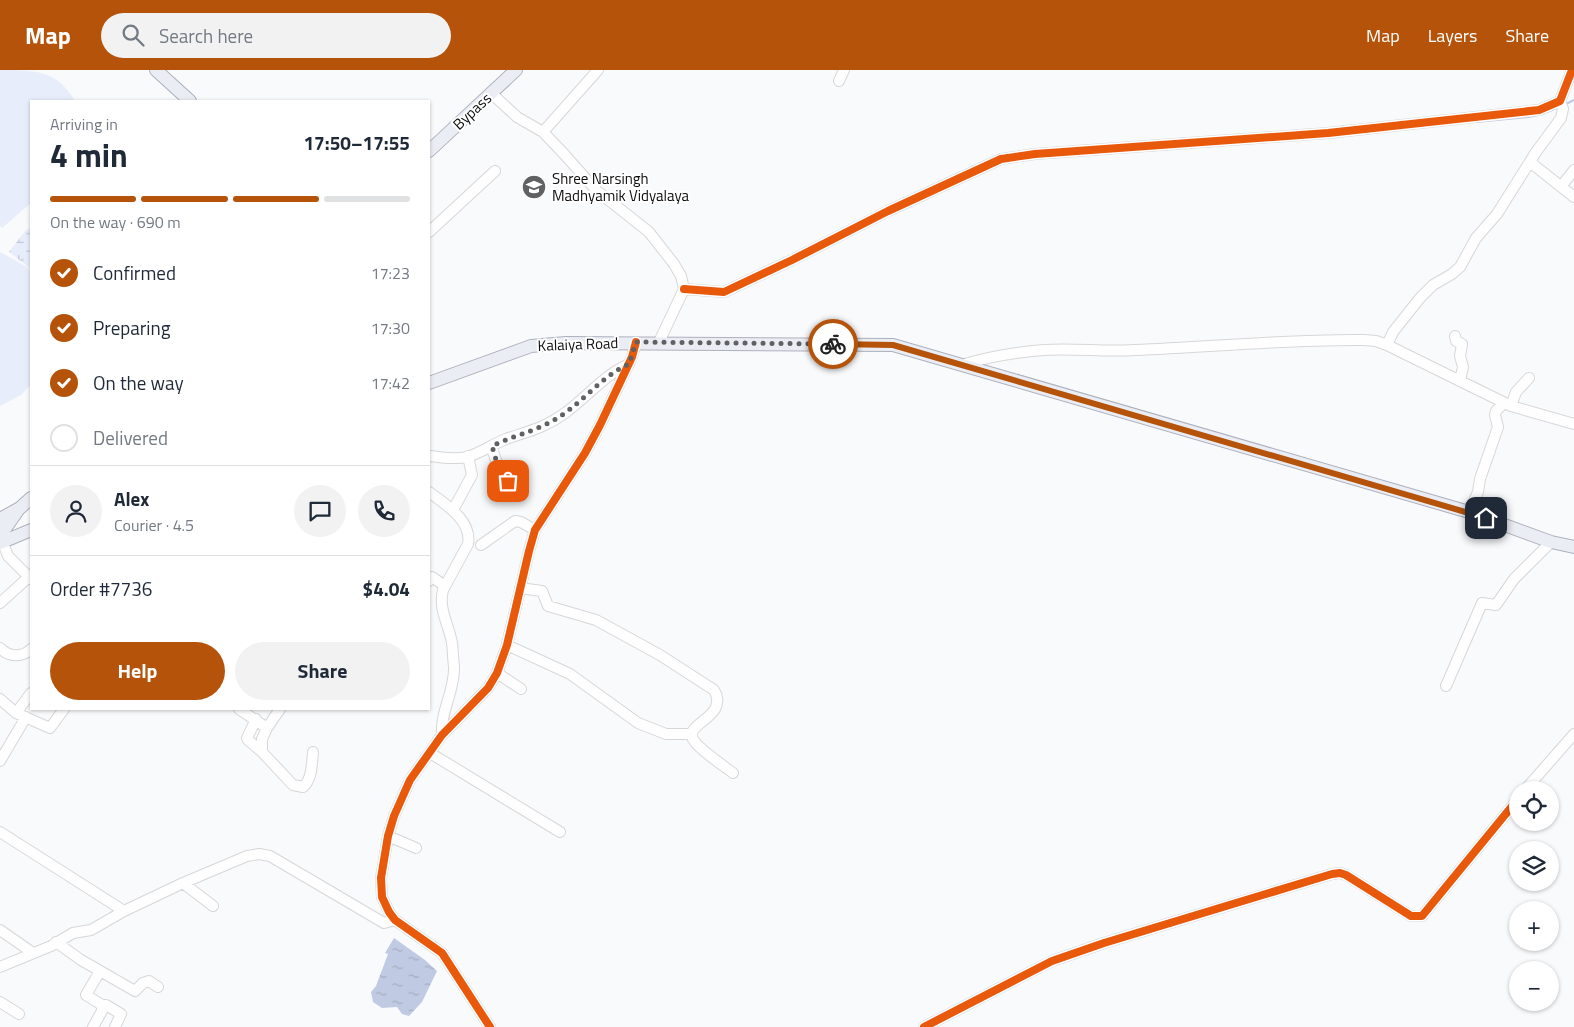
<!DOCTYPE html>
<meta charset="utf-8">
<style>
body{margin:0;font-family:"Titillium Web",sans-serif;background:#f2f2f3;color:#1f2937;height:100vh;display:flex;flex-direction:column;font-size:19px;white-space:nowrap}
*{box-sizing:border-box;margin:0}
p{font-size:16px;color:#747a83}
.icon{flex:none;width:28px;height:28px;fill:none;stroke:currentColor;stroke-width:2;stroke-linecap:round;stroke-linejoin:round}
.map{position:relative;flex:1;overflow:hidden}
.drawer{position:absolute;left:30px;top:30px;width:400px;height:610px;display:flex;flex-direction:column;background:#fff;border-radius:0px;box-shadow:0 1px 4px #0004}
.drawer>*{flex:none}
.controls{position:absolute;left:1509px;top:711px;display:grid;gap:10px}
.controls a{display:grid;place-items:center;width:50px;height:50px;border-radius:50%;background:#fff;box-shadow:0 1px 4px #0004;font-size:25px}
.pin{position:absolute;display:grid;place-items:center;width:42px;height:42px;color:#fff;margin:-21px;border-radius:10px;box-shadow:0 2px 8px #0006}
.courier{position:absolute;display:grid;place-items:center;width:50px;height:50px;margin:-25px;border:4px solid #b45309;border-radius:50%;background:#fff;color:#222;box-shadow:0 1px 6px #0007}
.overview em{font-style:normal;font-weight:700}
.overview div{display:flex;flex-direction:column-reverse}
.overview{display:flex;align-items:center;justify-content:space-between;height:85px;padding:0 20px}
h1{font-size:32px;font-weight:700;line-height:38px}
.bar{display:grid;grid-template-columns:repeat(4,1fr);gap:8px 5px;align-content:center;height:60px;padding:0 20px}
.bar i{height:6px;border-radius:4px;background:#e0e1e3}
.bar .active{background:#b45309}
.bar p{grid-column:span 4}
.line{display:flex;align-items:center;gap:12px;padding:0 20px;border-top:1px solid #e0e1e3}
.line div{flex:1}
.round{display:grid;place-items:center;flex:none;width:52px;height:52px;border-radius:26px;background:#f2f2f3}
ol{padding:0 20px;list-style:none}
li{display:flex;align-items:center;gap:15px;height:55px}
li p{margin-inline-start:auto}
li .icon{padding:5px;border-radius:50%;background:#b45309;color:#fff;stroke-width:4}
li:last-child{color:#747a83}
li i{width:28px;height:28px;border:2px solid #e0e1e3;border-radius:50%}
.primary-button{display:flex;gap:10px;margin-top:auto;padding:10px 20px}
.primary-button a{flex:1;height:58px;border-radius:30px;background:#b45309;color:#fff;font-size:20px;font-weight:700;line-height:58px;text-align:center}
.primary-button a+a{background:#f2f2f3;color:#1f2937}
header{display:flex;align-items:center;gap:30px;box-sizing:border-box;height:70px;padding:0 25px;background:#b45309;color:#fff}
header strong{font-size:24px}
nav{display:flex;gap:28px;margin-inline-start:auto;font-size:18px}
.search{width:350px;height:45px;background:#f2f2f3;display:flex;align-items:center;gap:12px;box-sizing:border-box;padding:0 18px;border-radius:28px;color:#747a83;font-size:19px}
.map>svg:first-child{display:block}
.wetland{fill:url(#wetland-marsh)}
.garden{fill:#e7edfb}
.water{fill:url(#water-ripples)}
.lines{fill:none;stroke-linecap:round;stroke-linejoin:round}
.stream{stroke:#c1cae3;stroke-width:2}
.minor-casing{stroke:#d7d7d9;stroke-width:12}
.major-casing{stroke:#adb1bd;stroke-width:14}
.minor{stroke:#fefeff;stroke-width:10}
.major{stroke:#ebedf4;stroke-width:12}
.cycleway-casing{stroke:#fff;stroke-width:11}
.cycleway{stroke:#e8590c;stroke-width:8}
.done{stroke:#606162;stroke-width:5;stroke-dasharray:0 9}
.route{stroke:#b45309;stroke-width:6}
.labels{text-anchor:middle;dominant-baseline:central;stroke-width:4;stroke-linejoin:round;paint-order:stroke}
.street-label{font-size:15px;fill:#0e0e0f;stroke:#fff}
.poi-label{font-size:15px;fill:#0e0e0f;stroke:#fff;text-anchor:start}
</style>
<header>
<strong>Map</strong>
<div class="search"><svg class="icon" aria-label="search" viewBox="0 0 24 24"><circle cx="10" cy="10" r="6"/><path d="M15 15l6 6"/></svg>Search here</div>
<nav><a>Map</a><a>Layers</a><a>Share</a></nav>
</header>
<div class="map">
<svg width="1574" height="957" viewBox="0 0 1574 957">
<defs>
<pattern id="wetland-marsh" width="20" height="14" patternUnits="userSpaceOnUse" patternTransform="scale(1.25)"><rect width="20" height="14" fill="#e7edfb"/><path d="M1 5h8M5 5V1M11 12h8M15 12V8" fill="none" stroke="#c5cad6"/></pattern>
<pattern id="water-ripples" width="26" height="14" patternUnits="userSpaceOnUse" patternTransform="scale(1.25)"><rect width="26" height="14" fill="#c1cae3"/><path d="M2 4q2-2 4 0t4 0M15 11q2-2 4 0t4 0" fill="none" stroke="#a5acc2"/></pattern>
</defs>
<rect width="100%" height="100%" fill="#f9fafc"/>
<!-- wetland -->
<path class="wetland" d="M31,158V199L9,182L26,160Z"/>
<!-- garden -->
<path class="garden" d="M0,0C35,0 57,0 75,31H31V133L2,158L0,156Z
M0,182L27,197L31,202V314L21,325L0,336Z"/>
<!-- water -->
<path class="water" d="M394,868L425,890L437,901L422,932L409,946L402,944L397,937L382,938L373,932L371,922L376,916L388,884L385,883Z"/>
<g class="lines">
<!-- stream -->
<path class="stream" d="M1566,34L1574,30
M1547,42L1559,37
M1476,52L1529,47L1538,45"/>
<!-- minor casing -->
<g class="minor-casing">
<path id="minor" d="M839,11L844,0
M491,23L517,47L543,62L564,84L596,120L649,162L674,194L681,206L684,219L659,272
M543,62L598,0
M1530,92L1574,127
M1560,116L1563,114L1574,100
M429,162L495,101
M684,219L724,222L792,190L888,141L1001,89L1035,84L1328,63L1539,40L1560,31L1572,0
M1455,266L1456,271L1462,274L1460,286L1463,297L1460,311
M1387,275L1393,262L1420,228L1433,215L1452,204L1460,197L1476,168L1497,144L1536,82L1561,48L1563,39L1560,31
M961,295C988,287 1016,282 1044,280C1074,278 1105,282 1135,280C1212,277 1288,269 1364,270L1376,271L1387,275L1511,336L1574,354
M1511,336L1516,322L1529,308
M491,376L497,393L507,404L508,411L501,422
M429,386C441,387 455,390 467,387C481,383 493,374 506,369C529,361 545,358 565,343C587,327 604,305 629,294
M429,422C446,435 472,450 468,474L443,520C438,539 449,555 452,573C453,581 453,589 454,597C455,620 440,642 442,665
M453,440L472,405L468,386
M1469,442L1478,422L1480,409L1498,357L1495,345L1496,341L1504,333
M3,473L8,486L31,509
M481,475L515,451L521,452L535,460
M429,511L432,507L445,516
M520,518L542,521L548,536L596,550L660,585L714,620C729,646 688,652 692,667C695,677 724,696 733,703
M0,533L31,505
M507,575L570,604L638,653L666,664H692
M0,578C9,587 22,588 31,579
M497,603L521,619
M1446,616L1482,533L1496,535L1514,509L1551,472
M0,629L16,643L31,623
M239,639L267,658L262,669V682L293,715L303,717C312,710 312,693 313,682
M16,643L50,658L64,639
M256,649L247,668L248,670L262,682
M267,658L280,639
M430,683L560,762
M0,691L26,647
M1525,720L1574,664
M0,762L124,841
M388,766L416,778
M183,813L213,836
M0,860L33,883
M56,872L81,890L135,921L143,913L149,911L158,917
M0,897L51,876L73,863L91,860L124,841L183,813L247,786L259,784L270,786L384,853L395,850
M0,932L19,944
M102,935H106L121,944L115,957
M93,957L102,941V935L86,925L100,901
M490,957L442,883L395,850L389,842L382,827L381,808L388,766L394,746L410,710L442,665L488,618L497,603L507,575L529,481L535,460L585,383L600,355L632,287L636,272
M924,957L1052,891L1104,873L1332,804L1340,803L1346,805L1411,846H1422L1518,729"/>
</g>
<!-- major casing -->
<g class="major-casing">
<path id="major" d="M156,0L190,31
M429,81L516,0
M429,313L531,276L566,273L893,275L1469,442L1551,472L1574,477
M0,449L20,438L31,428
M0,466L18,440
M0,473L31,460"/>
</g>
<!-- minor -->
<use href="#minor" class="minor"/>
<!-- major -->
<use href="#major" class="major"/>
<!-- cycleway casing -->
<g class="cycleway-casing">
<path id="cycleway" d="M684,219L724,222L792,190L888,141L1001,89L1035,84L1328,63L1539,40L1560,31L1572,0
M490,957L442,883L395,850L389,842L382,827L381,808L388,766L394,746L410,710L442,665L488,618L497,603L507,575L529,481L535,460L585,383L600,355L632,287L636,272
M924,957L1052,891L1104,873L1332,804L1340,803L1346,805L1411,846H1422L1518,729"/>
</g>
<!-- cycleway -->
<use href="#cycleway" class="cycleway"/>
</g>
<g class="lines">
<!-- done -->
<path class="done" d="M508,411L507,404L497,393L492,376C517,364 542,360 565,343C587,327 604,305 629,294L636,272L833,274"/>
<!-- route -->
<path class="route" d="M833,274L893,275L1486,448"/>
</g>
<!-- icons -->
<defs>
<g id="school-disc" transform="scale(1.25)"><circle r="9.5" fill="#606162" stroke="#fff"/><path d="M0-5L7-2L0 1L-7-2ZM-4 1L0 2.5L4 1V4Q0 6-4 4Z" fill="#fff"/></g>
</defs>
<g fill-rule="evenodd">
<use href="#school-disc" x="534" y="117"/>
</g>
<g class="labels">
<!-- street labels -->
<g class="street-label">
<text transform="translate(472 41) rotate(-43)">Bypass</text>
<text transform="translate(578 274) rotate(-2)">Kalaiya Road</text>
</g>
<!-- poi labels -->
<g class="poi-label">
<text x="552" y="108">Shree Narsingh<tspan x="552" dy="17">Madhyamik Vidyalaya</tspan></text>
</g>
</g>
</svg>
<div class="controls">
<a><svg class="icon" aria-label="locate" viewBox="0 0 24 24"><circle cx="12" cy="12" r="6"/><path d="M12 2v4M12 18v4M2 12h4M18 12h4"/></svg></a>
<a><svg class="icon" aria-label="layers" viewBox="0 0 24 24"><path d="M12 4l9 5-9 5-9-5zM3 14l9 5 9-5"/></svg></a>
<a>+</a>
<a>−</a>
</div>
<div class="pin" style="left:508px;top:411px;background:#ea580c"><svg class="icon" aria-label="bag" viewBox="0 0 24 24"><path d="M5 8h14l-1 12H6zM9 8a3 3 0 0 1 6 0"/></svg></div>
<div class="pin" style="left:1486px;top:448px;background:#1f2937"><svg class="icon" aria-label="home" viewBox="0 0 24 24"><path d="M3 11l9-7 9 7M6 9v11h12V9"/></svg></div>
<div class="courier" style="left:833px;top:274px"><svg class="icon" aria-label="bike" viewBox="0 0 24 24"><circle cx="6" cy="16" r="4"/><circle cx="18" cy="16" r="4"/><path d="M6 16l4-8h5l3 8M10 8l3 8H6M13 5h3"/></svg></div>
<section class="drawer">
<div class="overview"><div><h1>4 min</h1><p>Arriving in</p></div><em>17:50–17:55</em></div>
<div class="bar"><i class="active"></i><i class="active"></i><i class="active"></i><i></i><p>On the way · 690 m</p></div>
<ol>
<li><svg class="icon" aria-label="check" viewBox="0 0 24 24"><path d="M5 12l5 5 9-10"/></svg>Confirmed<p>17:23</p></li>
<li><svg class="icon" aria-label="check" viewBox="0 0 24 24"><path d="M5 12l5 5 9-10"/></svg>Preparing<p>17:30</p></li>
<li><svg class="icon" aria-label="check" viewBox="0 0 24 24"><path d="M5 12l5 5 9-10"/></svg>On the way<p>17:42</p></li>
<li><i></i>Delivered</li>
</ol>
<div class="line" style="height:90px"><a class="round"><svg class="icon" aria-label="person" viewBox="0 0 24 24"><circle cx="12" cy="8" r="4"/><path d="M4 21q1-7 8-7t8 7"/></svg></a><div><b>Alex</b><p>Courier · 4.5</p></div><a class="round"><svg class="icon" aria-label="chat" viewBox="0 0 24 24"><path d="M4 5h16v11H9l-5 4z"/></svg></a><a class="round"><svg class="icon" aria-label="phone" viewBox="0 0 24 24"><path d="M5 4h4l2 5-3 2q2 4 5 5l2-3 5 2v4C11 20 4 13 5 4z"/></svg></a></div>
<div class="line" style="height:65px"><div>Order #7736</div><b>$4.04</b></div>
<div class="primary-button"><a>Help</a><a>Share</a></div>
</section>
</div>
